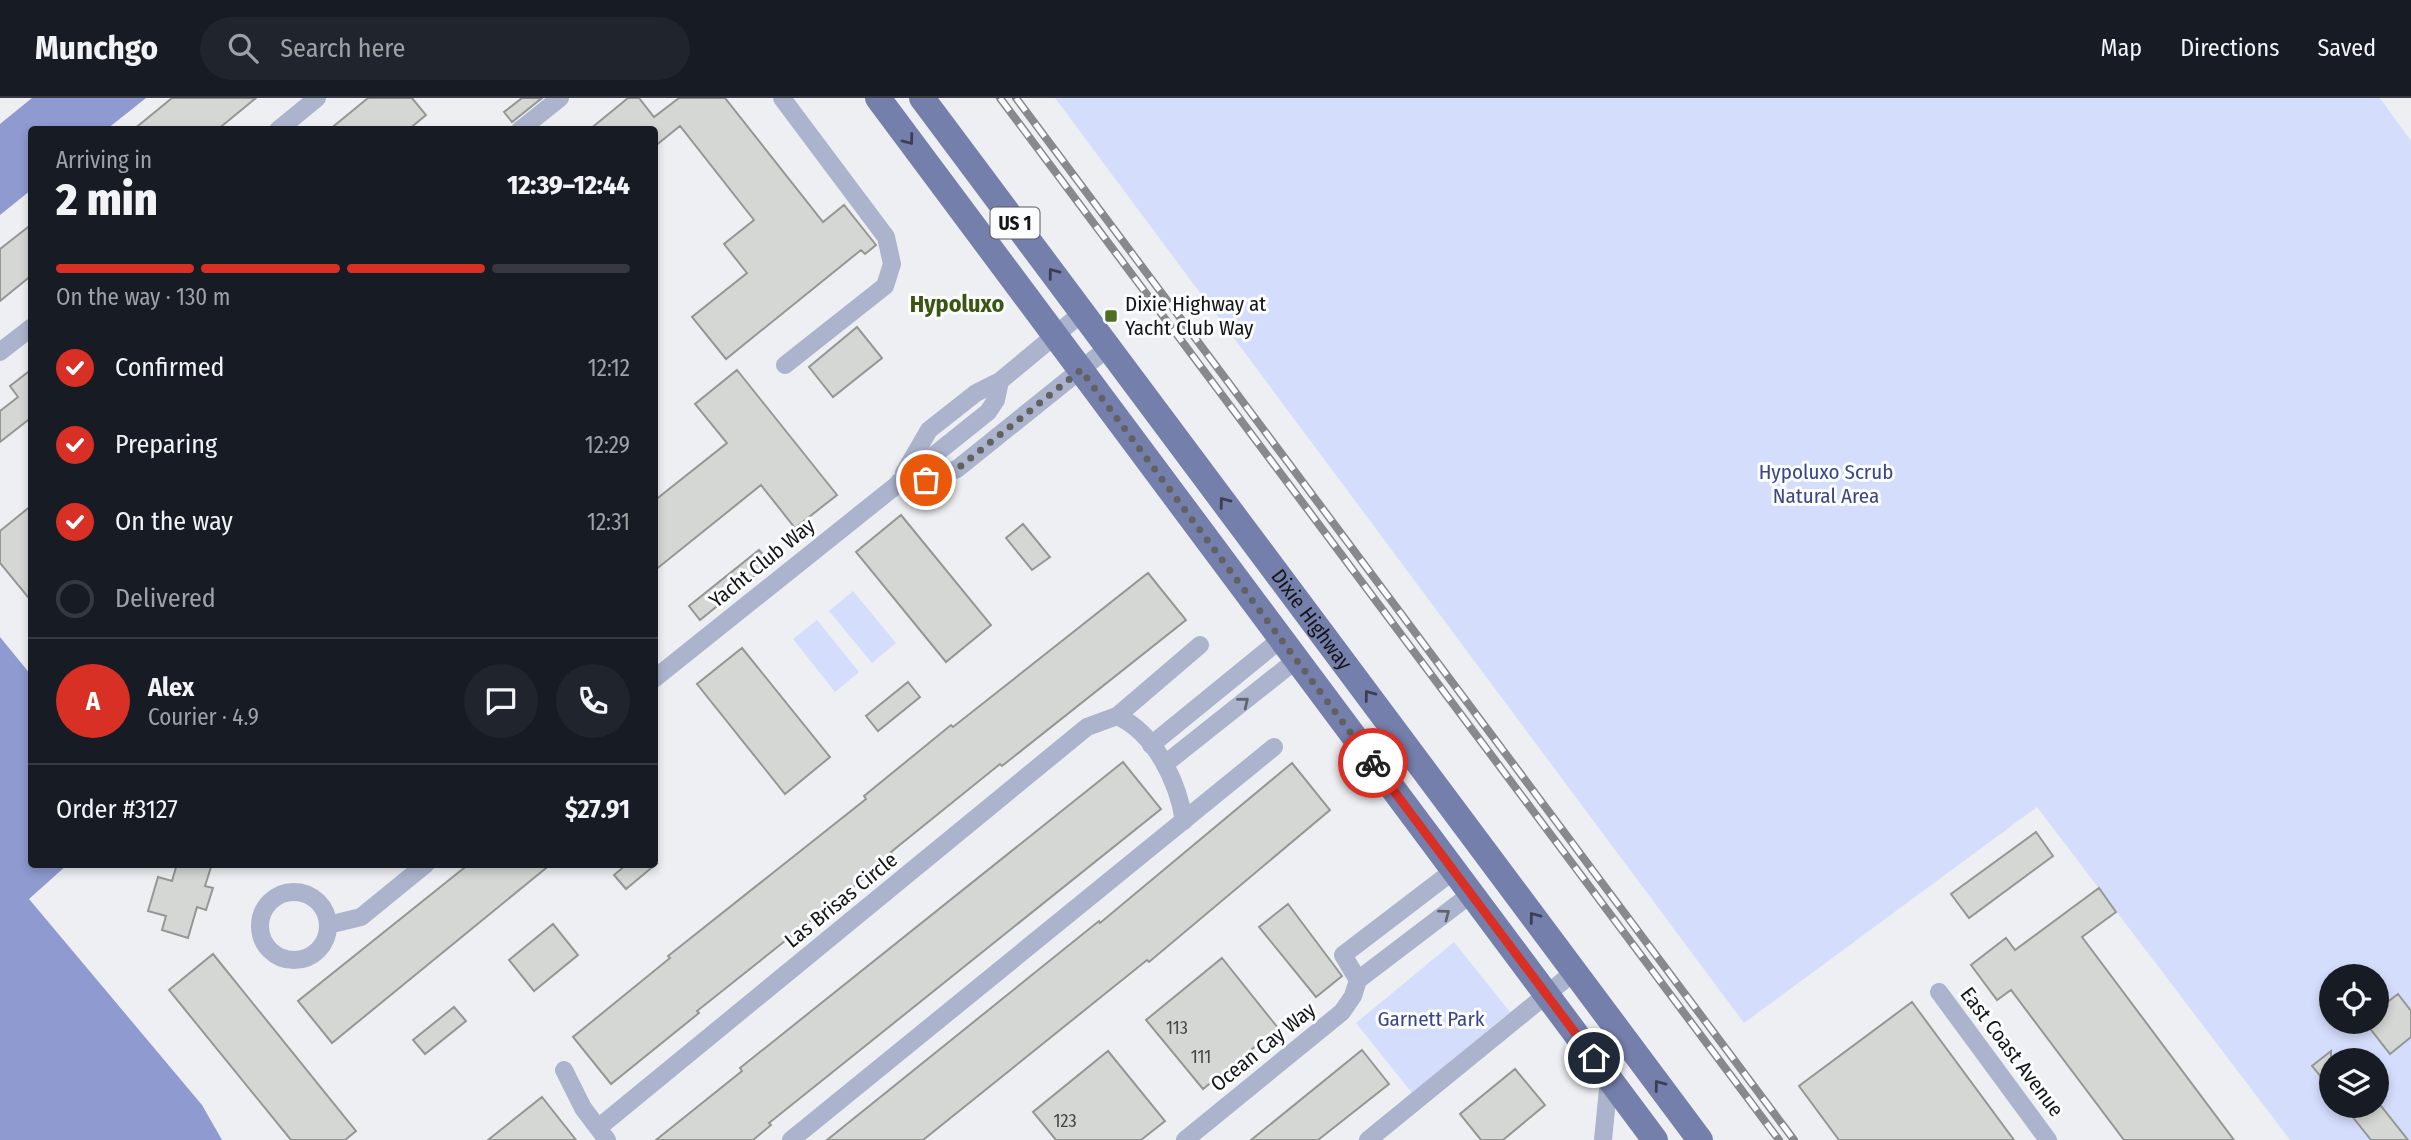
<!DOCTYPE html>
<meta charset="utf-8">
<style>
body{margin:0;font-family:"Fira Sans Condensed",sans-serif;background:#20242c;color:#f1f3f6;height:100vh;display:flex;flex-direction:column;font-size:26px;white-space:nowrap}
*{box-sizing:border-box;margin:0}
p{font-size:23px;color:#9ea1a6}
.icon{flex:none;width:38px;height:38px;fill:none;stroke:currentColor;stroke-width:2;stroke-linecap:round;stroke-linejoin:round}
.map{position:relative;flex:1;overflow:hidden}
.drawer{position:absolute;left:28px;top:28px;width:630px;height:742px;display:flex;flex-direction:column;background:#171b24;border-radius:7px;box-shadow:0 4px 10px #0003}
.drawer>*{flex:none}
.tools{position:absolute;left:2319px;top:866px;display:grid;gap:14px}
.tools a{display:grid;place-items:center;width:70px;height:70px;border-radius:50%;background:#171b24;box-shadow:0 4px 10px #0003;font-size:35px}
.pin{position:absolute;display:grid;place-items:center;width:60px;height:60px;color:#fff;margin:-30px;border:4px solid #fff;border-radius:50%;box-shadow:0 2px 7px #0007}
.courier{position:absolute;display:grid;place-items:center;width:70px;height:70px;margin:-35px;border:5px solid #d93025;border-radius:50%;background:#fff;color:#222;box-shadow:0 2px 9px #0007}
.summary em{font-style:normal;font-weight:800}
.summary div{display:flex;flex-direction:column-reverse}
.summary{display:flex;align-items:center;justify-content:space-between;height:119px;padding:0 28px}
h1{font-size:46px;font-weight:800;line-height:52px}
.bar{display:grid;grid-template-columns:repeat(4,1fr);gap:10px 7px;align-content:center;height:84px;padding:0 28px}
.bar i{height:9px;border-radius:5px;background:#363941}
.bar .active{background:#d93025}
.bar p{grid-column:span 4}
.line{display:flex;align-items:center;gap:18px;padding:0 28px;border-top:2px solid #363941}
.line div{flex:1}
.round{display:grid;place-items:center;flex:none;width:74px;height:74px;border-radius:37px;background:#20242c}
ol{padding:0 28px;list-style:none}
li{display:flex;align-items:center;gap:21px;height:77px}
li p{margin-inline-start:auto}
li .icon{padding:7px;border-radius:50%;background:#d93025;color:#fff;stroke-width:4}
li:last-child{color:#9ea1a6}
li i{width:38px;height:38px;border:4px solid #363941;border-radius:50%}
header{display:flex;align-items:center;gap:42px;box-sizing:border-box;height:98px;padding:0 35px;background:#171b24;border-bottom:2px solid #363941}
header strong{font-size:33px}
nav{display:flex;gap:38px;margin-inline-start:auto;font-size:24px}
.search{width:490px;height:63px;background:#20242c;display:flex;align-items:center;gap:18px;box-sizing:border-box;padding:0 24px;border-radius:38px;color:#9ea1a6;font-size:26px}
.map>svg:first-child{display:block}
.green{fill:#d5ddfc;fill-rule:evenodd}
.water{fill:#8e9ad0}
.building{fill:#d5d7d4;stroke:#959794;stroke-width:2}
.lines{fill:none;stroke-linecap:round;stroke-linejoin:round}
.street{stroke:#acb3cc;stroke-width:18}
.primary{stroke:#757fab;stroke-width:26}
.rail-casing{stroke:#88898b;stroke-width:8}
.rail{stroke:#fcfdff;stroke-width:5;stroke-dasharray:16;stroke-linecap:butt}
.oneway{stroke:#3b3f52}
.oneway2{stroke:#606471}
.done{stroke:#616163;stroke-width:7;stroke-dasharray:0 12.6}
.route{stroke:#d93025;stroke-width:9}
.poi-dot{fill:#4f6f26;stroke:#fcfdff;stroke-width:2.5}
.labels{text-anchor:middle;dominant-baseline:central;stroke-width:6;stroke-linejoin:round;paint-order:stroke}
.number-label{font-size:18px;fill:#454646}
.shield{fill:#fcfdff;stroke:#5a5b5c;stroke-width:2}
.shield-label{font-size:19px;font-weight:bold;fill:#151516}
.poi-label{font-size:21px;fill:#151516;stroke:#fcfdff;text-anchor:start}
.park-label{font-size:21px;fill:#3b4587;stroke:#fcfdff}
.street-label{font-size:21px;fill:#151516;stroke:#fcfdff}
.quarter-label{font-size:24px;font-weight:bold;fill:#3a5611;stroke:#fcfdff}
</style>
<header>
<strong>Munchgo</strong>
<div class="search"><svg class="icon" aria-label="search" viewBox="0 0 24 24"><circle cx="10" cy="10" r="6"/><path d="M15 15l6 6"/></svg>Search here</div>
<nav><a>Map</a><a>Directions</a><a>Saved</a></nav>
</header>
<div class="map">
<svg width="2411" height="1042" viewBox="0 0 2411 1042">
<rect width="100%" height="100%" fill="#eeeff3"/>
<!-- green -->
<path class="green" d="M1055,0H2380L2411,43V1042H2290L2037,709L1744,925ZM2331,878H2376V924H2331ZM2331,962H2376V1008H2331Z
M853,493L896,545L872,565L829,513Z
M817,522L859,574L835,594L793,541Z
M1454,844L1510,914L1412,995L1356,925Z"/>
<!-- water -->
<path class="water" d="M32,0H146L107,31L32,32L31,92L0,117V26Z
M0,539L31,577L32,766L67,767L29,801L202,1007L222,1042H0Z"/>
<!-- building -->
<path class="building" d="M172,0H256L217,32H133Z
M368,0H412L426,17L408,32H329Z
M522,0H542L512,24L504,14Z
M628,0H639L654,19L679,0H725L823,124L844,107L876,147L865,156L861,152L726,261L692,219L747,175L724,146L754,122L680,28L654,49V32H589Z
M32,126V177L0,203V151Z
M857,229L882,260L833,299L809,269Z
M32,271V319L0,344V313L18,299L10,288Z
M737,272L837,397L795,430L761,387L654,473V403L727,345L695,306Z
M32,407V504L0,465V433Z
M901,417L991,527L946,564L856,454Z
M1023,426L1050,459L1032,472L1006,440Z
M759,452L770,465L700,522L689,508Z
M1148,475L1186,522L1002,668L1000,666L891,754L893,757L697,913L699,915L611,986L573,939L670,860L668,858L866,701L864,698L951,627L953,629Z
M742,550L830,659L785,696L697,586Z
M908,584L920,599L878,633L866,618Z
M1123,664L1161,711L769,1025L771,1027L753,1042H656L742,973L740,970Z
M1292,665L1330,712L1149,864L1147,862L923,1042H827L1099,823L1100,825Z
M2036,734L2053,758L1969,820L1951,796Z
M177,766H212L205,788L213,790L206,812L197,809L188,840L162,832L166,818L148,813L158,779L172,783Z
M469,766H551L332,945L298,903Z
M627,766H656L626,791L614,777Z
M2099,790L2116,814L2082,839L2234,1042H2124L2011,892L1997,902L1971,867L2006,840L2015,852Z
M1288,806L1342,878L1316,899L1259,829Z
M553,826L578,857L534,893L509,862Z
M213,856L356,1033L345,1042H291L169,892Z
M1222,860L1278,930L1203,991L1146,922Z
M2398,896L2411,913V939L2390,956L2365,924H2376V913Z
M1912,904L2014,1042H1839L1799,988Z
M454,909L466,923L425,956L413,942Z
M1362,952L1389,986L1318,1042H1251Z
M1108,953L1165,1023L1141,1042H1056L1033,1014Z
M2331,953V991L2312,968Z
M1515,971L1545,1007L1503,1042H1481L1460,1016Z
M542,999L576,1042H488Z
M2344,1008H2381L2408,1042H2371Z"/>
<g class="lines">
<!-- street -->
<path class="street" d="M782,0L886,139L892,166L885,188L785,267
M278,32L317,0
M520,32L560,0
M0,254L32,229
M904,375L929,332L976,295L1000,283L1082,215
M899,384L926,382L957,371L1109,249
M654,581L988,314L996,302L1000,283
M1117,618C1155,635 1178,684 1184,723
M1151,647L1281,541
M1165,666L1296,562
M260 828a34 34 0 1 1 68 0a34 34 0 1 1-68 0Z
M328,827L361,819L426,766
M1358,882L1343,857L1453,773
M1939,894L2048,1042
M564,972L583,1010L607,1042
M598,1030L1087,629L1117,618L1200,547
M791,1042L1274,649
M1185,1042L1342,914L1353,898L1358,882L1471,796
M1368,1042L1574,874
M1603,1042L1609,981"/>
<!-- primary -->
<g class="primary">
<path d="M878,0L1655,1042"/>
<path id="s1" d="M922,0L1700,1042"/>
</g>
<!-- rail casing -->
<g class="rail-casing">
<path id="rail" d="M1000,0L1779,1042
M1016,0L1794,1042"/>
</g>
<!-- rail -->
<use href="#rail" class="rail"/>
</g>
<!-- one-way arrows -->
<defs><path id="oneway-chevron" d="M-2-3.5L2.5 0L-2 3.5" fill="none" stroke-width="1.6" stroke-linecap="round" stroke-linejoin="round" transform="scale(1.75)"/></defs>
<g class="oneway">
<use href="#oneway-chevron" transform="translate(909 42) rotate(53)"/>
<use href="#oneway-chevron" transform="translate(1053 175) rotate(-127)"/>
<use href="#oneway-chevron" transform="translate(1224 404) rotate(-127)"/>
<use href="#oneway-chevron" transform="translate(1369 597) rotate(-127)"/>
<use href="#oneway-chevron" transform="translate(1534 819) rotate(-127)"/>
<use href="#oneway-chevron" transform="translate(1659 987) rotate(-127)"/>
</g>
<g class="oneway2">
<use href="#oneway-chevron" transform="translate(1244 604) rotate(-39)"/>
<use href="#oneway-chevron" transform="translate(1445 816) rotate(-37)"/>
</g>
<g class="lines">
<!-- done -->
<path class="done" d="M926,382L957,371L1081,272L1373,665"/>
<!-- route -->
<path class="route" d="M1373,665L1594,960"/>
</g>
<!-- markers -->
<rect class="poi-dot" x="1104" y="211" width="14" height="14" rx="3.5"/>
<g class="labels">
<!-- number labels -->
<g class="number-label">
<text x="1177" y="930">113</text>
<text x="1201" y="959">111</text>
<text x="1065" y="1023">123</text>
</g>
<!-- shield labels -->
<rect class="shield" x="990.5" y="109.5" width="49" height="31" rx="5"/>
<g class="shield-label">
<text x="1015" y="125">US 1</text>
</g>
<!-- poi labels -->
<g class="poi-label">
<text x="1125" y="206">Dixie Highway at<tspan x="1125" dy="24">Yacht Club Way</tspan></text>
</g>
<!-- park labels -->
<g class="park-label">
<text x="1826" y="374">Hypoluxo Scrub<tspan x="1826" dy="24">Natural Area</tspan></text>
<text x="1431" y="921">Garnett Park</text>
</g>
<!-- street labels -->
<g class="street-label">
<text transform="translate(762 465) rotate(-39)">Yacht Club Way</text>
<text stroke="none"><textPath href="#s1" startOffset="651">Dixie Highway</textPath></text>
<text transform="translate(841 802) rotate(-39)">Las Brisas Circle</text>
<text transform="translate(1263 949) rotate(-39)">Ocean Cay Way</text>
<text transform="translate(2012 954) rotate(53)">East Coast Avenue</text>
</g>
<!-- quarter labels -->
<g class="quarter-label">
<text x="957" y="206">Hypoluxo</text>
</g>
</g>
</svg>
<div class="tools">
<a><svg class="icon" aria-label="locate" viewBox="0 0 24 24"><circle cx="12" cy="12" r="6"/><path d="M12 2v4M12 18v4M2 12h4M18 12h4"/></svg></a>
<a><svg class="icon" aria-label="layers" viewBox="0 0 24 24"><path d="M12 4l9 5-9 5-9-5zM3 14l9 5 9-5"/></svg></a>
</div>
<div class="pin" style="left:926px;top:382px;background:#ea580c"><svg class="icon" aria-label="bag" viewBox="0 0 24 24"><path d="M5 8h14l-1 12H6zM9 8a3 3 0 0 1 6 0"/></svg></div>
<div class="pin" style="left:1594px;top:960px;background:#1f2937"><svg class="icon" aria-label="home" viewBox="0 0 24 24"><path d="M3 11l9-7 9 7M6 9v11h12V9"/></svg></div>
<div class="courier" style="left:1373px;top:665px"><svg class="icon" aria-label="bike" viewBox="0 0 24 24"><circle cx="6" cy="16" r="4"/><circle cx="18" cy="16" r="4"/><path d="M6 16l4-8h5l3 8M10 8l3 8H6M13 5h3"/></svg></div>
<section class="drawer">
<div class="summary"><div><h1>2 min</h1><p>Arriving in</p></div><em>12:39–12:44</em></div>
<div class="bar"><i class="active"></i><i class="active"></i><i class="active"></i><i></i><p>On the way · 130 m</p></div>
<ol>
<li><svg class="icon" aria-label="check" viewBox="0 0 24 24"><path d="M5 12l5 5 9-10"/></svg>Confirmed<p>12:12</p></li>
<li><svg class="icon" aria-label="check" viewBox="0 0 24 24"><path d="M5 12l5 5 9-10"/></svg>Preparing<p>12:29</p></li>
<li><svg class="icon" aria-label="check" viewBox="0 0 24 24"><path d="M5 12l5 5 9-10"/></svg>On the way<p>12:31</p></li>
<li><i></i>Delivered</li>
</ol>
<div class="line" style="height:126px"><b class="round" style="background:#d93025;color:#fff">A</b><div><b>Alex</b><p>Courier · 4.9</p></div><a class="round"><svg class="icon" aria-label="chat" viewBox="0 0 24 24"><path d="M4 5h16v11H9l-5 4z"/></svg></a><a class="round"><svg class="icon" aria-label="phone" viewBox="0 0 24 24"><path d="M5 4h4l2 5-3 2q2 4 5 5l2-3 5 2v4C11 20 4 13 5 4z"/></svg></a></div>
<div class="line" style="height:91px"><div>Order #3127</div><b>$27.91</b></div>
</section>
</div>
